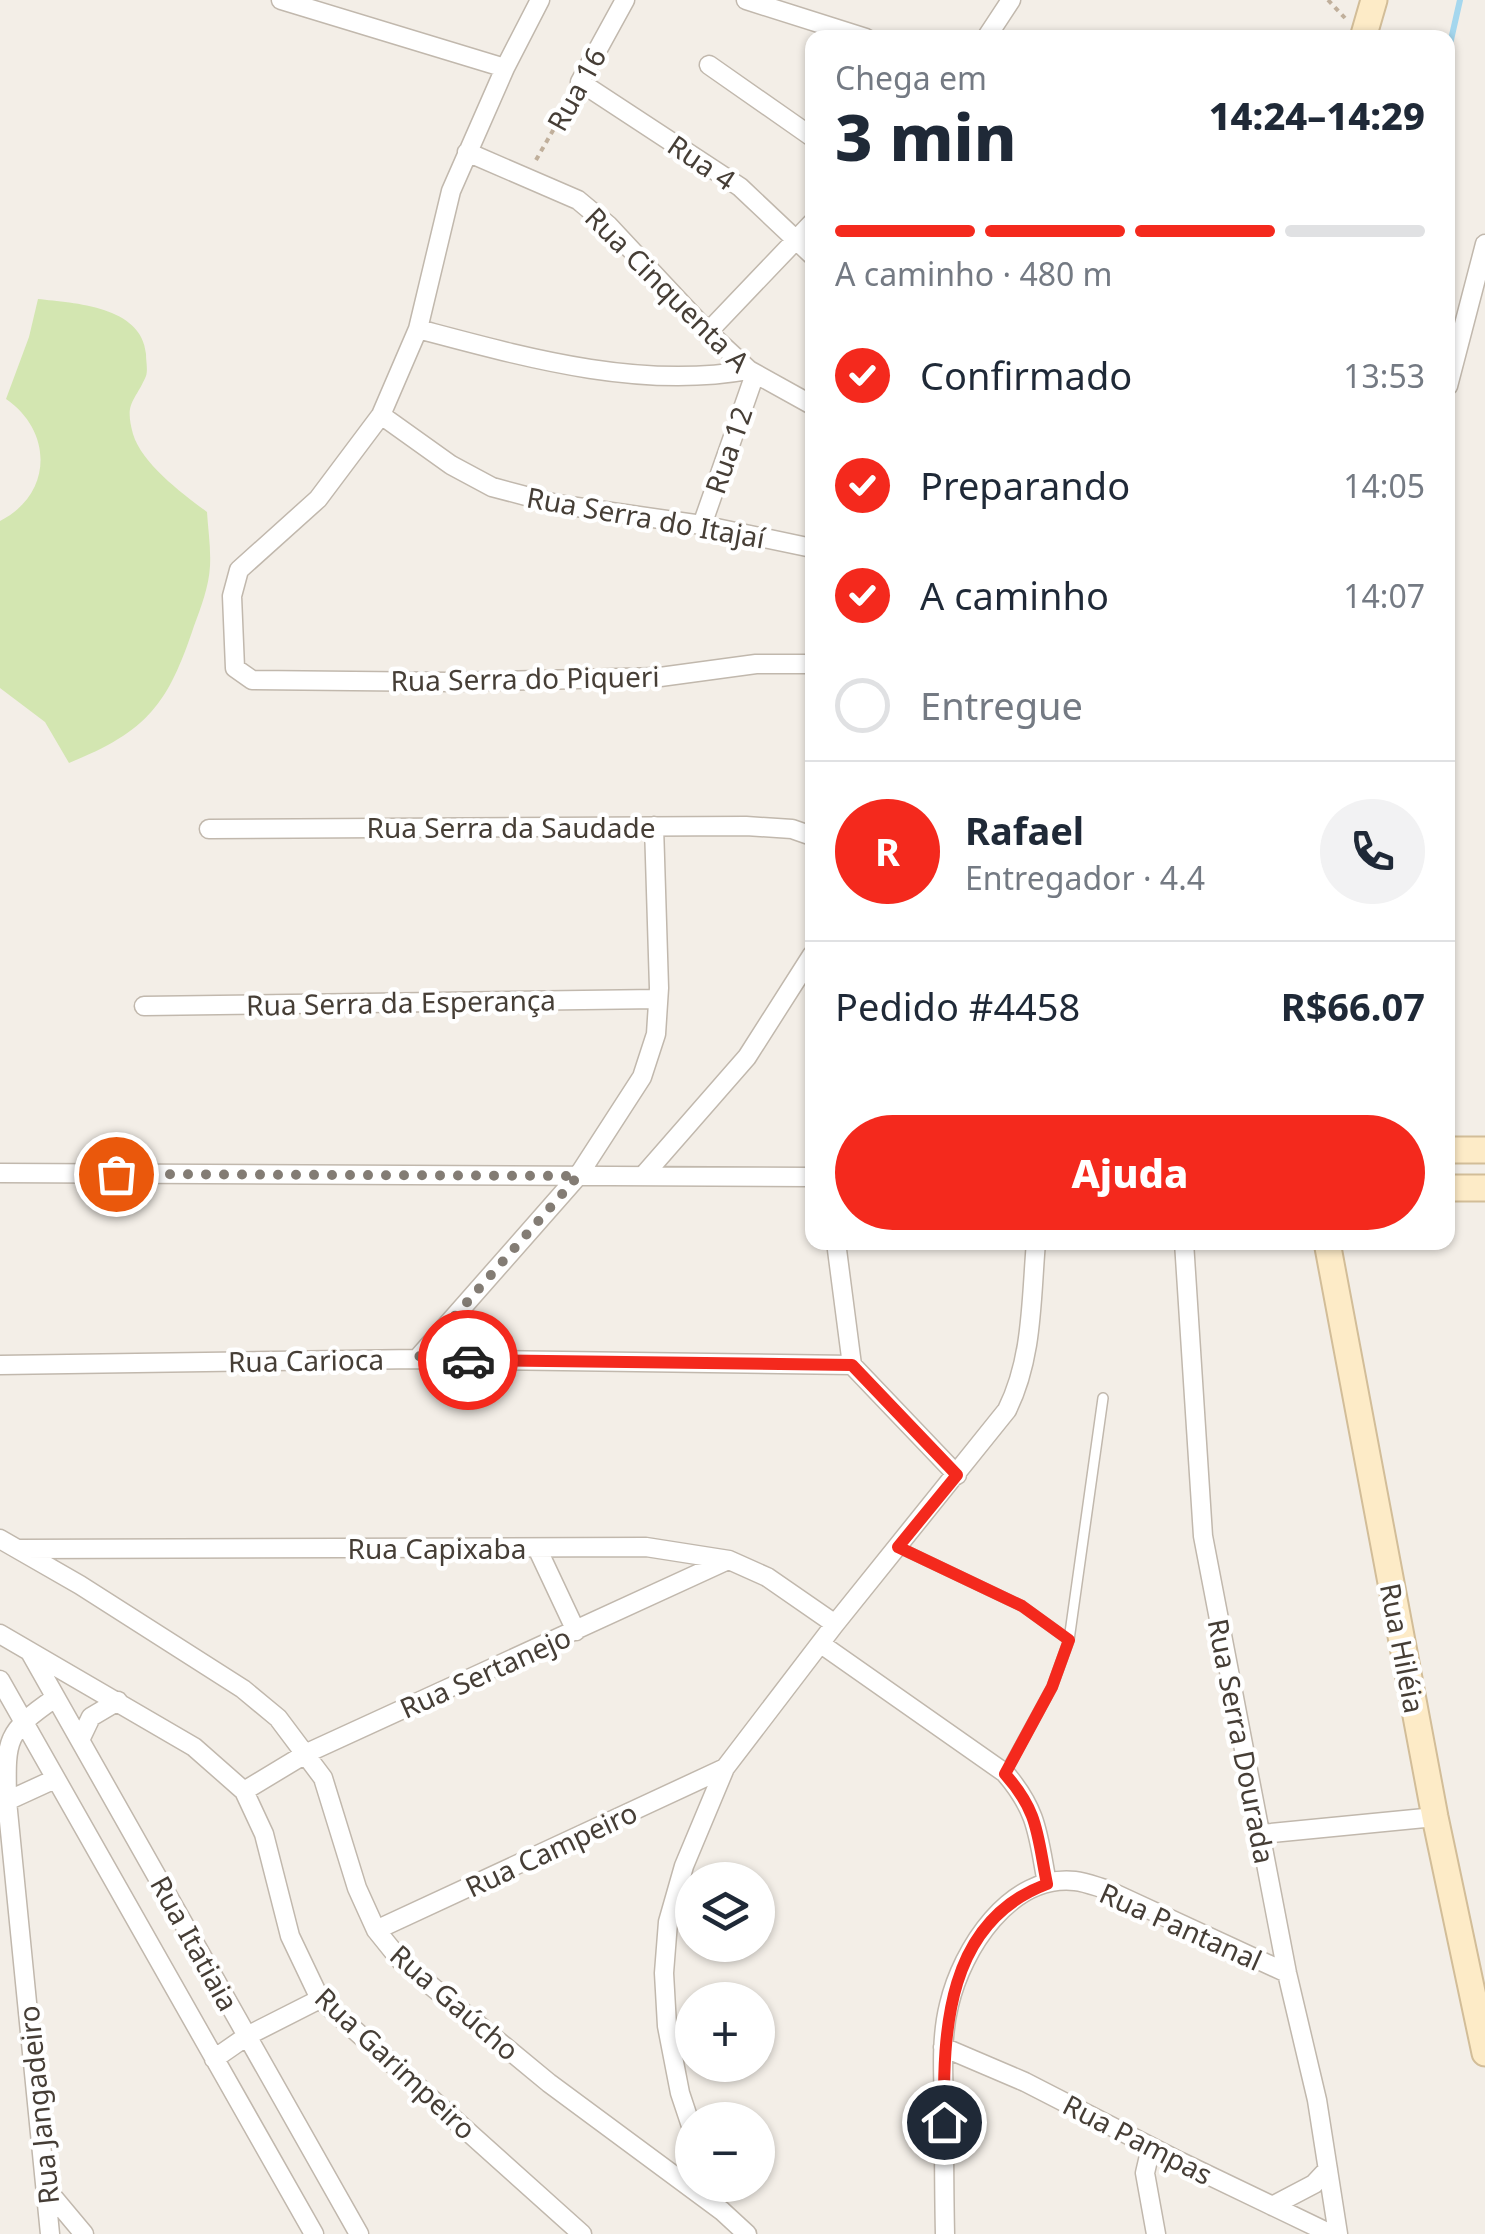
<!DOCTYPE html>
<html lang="pt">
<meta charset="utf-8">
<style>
body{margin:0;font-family:"Noto Sans",sans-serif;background:#f2f2f3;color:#1f2937;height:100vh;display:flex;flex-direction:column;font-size:38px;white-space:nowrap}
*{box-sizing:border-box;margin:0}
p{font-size:32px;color:#747a83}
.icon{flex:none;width:55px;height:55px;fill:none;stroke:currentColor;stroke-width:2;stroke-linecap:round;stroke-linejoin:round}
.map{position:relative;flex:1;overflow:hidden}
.drawer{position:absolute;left:805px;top:30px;width:650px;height:1220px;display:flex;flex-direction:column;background:#fff;border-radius:20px;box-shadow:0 2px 8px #0004}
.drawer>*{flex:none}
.fabs{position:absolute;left:675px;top:1862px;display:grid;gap:20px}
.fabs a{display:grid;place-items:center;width:100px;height:100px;border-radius:50%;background:#fff;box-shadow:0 2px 8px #0004;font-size:50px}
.pin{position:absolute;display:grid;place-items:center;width:85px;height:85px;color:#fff;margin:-42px;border:5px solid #fff;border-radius:50%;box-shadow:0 2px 10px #0007}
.courier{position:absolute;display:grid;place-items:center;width:100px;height:100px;margin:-50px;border:8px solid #f4291d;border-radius:50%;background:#fff;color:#222;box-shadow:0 2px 12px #0007}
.headline em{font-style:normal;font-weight:800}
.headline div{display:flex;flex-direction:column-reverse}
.headline{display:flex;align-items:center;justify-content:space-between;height:170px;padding:0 30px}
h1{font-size:65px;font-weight:800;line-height:75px}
.bar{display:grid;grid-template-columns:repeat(4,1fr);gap:15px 10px;align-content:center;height:120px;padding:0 30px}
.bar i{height:12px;border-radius:8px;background:#e0e1e3}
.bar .on{background:#f4291d}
.bar p{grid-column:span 4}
.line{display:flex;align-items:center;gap:25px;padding:0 30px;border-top:2px solid #e0e1e3}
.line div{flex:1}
.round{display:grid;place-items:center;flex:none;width:105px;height:105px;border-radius:52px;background:#f2f2f3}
ol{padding:0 30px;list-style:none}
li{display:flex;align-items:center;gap:30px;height:110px}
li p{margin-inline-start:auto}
li .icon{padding:10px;border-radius:50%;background:#f4291d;color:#fff;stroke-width:4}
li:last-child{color:#747a83}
li i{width:55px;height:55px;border:5px solid #e0e1e3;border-radius:50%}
.primary-button{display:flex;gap:20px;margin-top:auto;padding:20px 30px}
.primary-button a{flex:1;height:115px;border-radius:60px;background:#f4291d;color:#fff;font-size:40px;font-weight:800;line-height:115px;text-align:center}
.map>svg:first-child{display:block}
.green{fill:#d3e6b1}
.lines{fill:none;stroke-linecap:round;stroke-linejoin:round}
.stream{stroke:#a5d7ee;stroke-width:6}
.lane-casing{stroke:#c1b8ad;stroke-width:12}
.street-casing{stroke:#c1b8ad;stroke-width:21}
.secondary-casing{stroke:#d2bd98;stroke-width:29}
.path{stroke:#c0af9b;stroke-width:4;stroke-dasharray:5 5;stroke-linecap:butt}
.lane{stroke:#fff;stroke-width:9}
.street{stroke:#fff;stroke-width:18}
.secondary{stroke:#fdebc7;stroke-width:25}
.done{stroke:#837c74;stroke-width:10;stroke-dasharray:0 18}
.route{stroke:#f4291d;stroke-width:12}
.labels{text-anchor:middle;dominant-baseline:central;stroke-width:9;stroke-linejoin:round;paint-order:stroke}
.street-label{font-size:28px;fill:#463e36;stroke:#fff}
</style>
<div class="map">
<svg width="1485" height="2234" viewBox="0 0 1485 2234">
<rect width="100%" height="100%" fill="#f3eee7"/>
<!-- green -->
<path class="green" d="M38,299C74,303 142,306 146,354C146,361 148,370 146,376C135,402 124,402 133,434C142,464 183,494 207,512C208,529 211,548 210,566C209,586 201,607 194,626C168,704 148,731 69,763L45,722L0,688V521C52,495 54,432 6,399L29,337Z"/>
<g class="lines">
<!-- stream -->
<path class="stream" d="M1448,53L1460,0"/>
<!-- lane casing -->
<g class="lane-casing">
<path id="lane" d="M898,1547L1022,1606L1069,1640
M1005,1773L1052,1687L1069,1640L1103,1398"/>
</g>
<!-- street casing -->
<g class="street-casing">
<path id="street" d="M281,0L505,68
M540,0L505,68L451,191L418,329L381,415L318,499L239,570L232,596L235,668L252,680L452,682L660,677L756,664H812
M625,0L580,82L740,187L812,255
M746,0L866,38
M986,38L1011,0
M709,65L812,137
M467,152L578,200L608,225L708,332L749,370L812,405
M418,329C524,357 639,390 749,370
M708,332L812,223
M1448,386L1485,244
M381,415L451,465L492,487L556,504L702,525L812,548
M702,525L755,374
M209,829L746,826L792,829L812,836
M144,1006L658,999
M0,1173L812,1177
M643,1176L747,1057L812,955
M836,1242L852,1365L957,1475
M1184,1242L1203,1536L1287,1973L1317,2100L1338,2234
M417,1359L578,1176L642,1077L656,1034L659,988L654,826
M0,1365L417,1359L852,1365
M0,1539L80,1585L243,1689L278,1718L323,1778L357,1888L376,1930L401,1961L549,2083L722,2211L747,2234
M537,1548L576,1631
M20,1549L646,1547L729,1560L767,1577L835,1624
M0,1634L194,1747L244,1791L264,1834L290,1936L320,1999L582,2234
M821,1644L1005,1773C1038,1811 1038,1836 1047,1883
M30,1652L359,2234
M0,1680L314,2234
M80,1740L91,1717L118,1701
M244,1791L307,1753L728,1560
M7,1801L55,1779
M1261,1834L1435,1817
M376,1930L725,1768
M943,2047L1025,2082L1179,2161L1331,2234
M214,2059L247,2036L320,1999
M692,2129L680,2093L667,2026L664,1973L668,1922L684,1866L725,1768L835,1624L1007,1410C1033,1358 1031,1299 1036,1242
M1151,2147L1145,2173L1156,2234
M48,2191L84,2234
M1272,2206L1314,2184L1328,2169
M50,2234L7,1801C6,1740 4,1733 55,1698
M945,2234C944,2191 944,2147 944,2104C943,2071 941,2037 949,2005C962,1949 1010,1874 1075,1881C1085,1882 1095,1886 1105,1889L1287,1973"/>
</g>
<!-- secondary casing -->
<g class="secondary-casing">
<path id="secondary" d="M1363,38L1374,0
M1448,1150H1485
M1448,1188H1485
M1327,1242L1435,1817L1485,2053"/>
</g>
<!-- path -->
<path class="path" d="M1328,0L1345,18
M536,160L571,99"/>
<!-- lane -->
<use href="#lane" class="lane"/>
<!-- street -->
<use href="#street" class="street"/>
<!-- secondary -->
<use href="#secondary" class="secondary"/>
</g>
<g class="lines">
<!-- done -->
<path class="done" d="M116,1174L578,1176L417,1359L468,1360"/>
<!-- route -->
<path class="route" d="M468,1360L852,1365L957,1475L898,1547L1022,1606L1069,1640L1052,1687L1005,1774C1039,1812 1037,1835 1047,1884C946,1922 943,2030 944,2122"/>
</g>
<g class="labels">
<!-- street labels -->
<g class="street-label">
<text transform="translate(576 89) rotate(-61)">Rua 16</text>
<text transform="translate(702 162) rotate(34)">Rua 4</text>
<text transform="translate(668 289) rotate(45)">Rua Cinquenta A</text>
<text transform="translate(728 450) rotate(-71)">Rua 12</text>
<text transform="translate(646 517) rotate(10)">Rua Serra do Itajaí</text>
<text transform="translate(525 678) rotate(-1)">Rua Serra do Piqueri</text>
<text x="511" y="827">Rua Serra da Saudade</text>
<text transform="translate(401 1002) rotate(-1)">Rua Serra da Esperança</text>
<text transform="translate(306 1360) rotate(-1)">Rua Carioca</text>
<text x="437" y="1548">Rua Capixaba</text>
<text transform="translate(1403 1648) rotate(79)">Rua Hiléia</text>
<text transform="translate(485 1672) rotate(-24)">Rua Sertanejo</text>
<text transform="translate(1242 1741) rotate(79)">Rua Serra Dourada</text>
<text transform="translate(551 1849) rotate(-25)">Rua Campeiro</text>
<text transform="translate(1181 1926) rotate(24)">Rua Pantanal</text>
<text transform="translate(195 1943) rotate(61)">Rua Itatiaia</text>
<text transform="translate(455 2002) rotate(41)">Rua Gaúcho</text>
<text transform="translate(396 2063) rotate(43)">Rua Garimpeiro</text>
<text transform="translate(38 2105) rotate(-96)">Rua Jangadeiro</text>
<text transform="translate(1138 2139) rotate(27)">Rua Pampas</text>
</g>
</g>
</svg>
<div class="fabs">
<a><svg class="icon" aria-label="layers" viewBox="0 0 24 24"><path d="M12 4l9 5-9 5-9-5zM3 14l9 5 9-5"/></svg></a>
<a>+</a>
<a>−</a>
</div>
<div class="pin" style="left:116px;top:1174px;background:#ea580c"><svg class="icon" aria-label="bag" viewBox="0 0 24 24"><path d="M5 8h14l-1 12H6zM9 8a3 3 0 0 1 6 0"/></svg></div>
<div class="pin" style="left:944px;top:2122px;background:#1f2937"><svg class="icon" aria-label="home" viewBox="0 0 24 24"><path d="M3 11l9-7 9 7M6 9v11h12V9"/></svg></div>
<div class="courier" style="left:468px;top:1360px"><svg class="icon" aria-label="car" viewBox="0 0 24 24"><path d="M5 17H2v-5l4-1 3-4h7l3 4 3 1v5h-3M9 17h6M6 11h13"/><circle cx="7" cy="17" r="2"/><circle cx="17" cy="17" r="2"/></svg></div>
<section class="drawer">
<div class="headline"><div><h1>3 min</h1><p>Chega em</p></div><em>14:24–14:29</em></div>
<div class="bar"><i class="on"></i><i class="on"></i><i class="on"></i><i></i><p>A caminho · 480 m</p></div>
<ol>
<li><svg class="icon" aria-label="check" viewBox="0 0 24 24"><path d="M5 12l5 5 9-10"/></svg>Confirmado<p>13:53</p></li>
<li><svg class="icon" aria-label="check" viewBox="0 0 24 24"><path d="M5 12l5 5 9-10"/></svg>Preparando<p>14:05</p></li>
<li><svg class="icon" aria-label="check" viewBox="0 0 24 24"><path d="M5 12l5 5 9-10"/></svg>A caminho<p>14:07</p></li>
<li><i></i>Entregue</li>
</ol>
<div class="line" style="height:180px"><b class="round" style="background:#f4291d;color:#fff">R</b><div><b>Rafael</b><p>Entregador · 4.4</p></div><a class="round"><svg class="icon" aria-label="phone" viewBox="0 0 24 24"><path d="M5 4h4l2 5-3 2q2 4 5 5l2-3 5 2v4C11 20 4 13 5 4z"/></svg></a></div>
<div class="line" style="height:130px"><div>Pedido #4458</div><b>R$66.07</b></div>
<div class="primary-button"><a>Ajuda</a></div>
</section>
</div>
